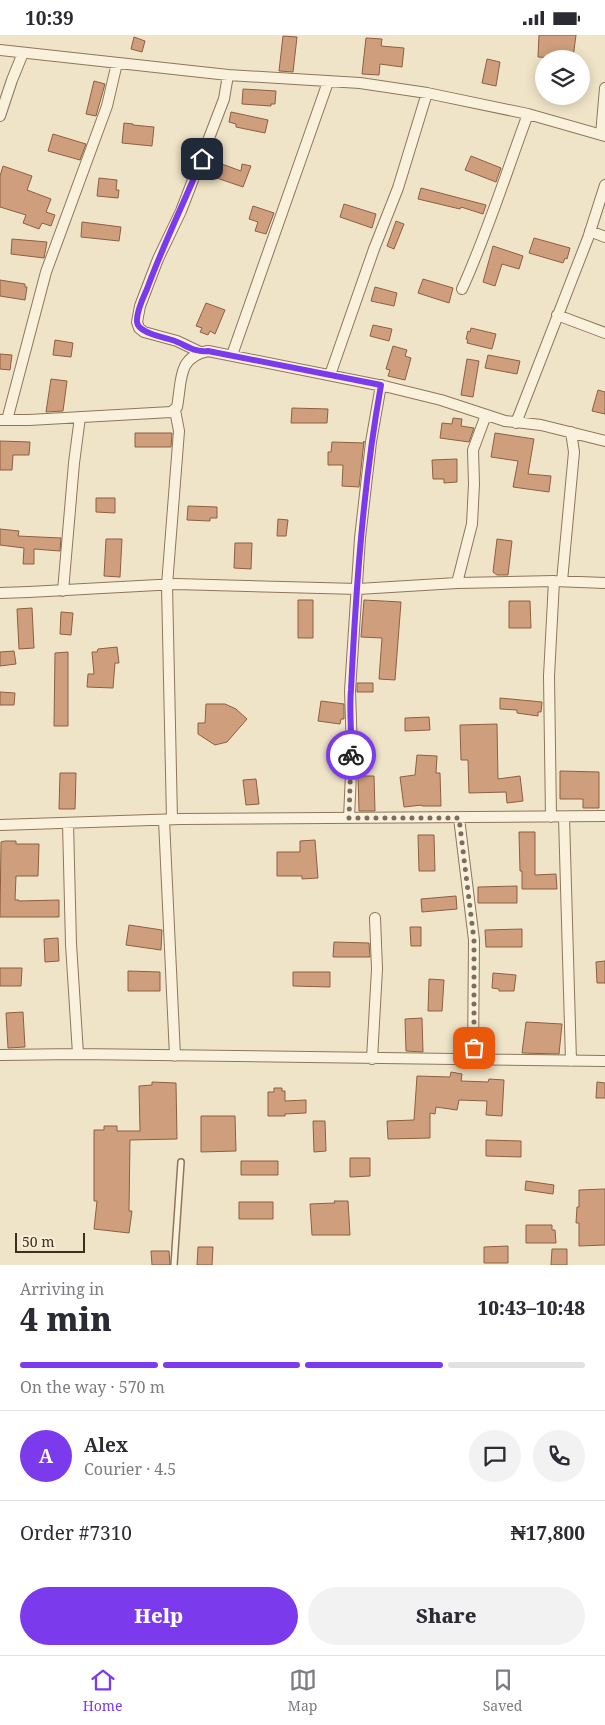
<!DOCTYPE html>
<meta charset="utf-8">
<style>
body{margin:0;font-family:"Noto Serif",serif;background:#f2f2f3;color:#2b2b33;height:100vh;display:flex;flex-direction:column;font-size:19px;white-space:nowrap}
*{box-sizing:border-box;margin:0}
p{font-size:16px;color:#7c7c81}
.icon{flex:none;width:28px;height:28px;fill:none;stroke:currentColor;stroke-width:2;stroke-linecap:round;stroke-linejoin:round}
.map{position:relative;height:1230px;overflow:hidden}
.side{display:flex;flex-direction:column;background:#fff;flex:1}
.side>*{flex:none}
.buttons{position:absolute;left:535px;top:15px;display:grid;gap:10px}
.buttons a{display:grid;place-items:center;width:55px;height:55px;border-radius:50%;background:#fff;box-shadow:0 2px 12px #0003;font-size:25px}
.scale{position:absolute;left:15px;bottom:12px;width:70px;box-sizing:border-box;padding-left:5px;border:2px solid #3d2e20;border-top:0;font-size:14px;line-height:18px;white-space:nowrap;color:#3d2e20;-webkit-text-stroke:4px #f7eed8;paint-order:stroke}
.pin{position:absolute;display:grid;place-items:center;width:42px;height:42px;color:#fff;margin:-21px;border-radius:10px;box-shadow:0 2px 8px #0006}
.courier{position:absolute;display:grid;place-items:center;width:50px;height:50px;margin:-25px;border:4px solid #7c3aed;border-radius:50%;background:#fff;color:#222;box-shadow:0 1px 6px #0007}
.headline em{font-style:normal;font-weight:800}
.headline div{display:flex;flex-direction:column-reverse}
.headline{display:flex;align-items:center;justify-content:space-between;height:85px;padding:0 20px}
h1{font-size:32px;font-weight:800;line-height:38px}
.bar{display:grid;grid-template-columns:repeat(4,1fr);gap:8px 5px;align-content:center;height:60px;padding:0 20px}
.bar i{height:6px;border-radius:4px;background:#e1e1e2}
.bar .current{background:#7c3aed}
.bar p{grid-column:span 4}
.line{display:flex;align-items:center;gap:12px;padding:0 20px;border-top:1px solid #e1e1e2}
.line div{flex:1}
.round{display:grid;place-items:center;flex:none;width:52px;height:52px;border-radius:26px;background:#f2f2f3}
.cta{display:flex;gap:10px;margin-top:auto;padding:10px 20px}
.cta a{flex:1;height:58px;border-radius:30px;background:#7c3aed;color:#fff;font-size:20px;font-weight:800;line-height:58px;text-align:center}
.cta a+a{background:#f2f2f3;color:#2b2b33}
.status{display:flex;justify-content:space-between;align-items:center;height:35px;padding:0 25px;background:#fff;direction:ltr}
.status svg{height:14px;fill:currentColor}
.tab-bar{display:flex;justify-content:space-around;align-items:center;height:70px;border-top:1px solid #e1e1e2;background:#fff;font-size:14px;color:#7c7c81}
.tab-bar a{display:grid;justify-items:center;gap:2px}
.tab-bar .current{color:#7c3aed}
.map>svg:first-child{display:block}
.building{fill:#cf9f7d;stroke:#8d5f41}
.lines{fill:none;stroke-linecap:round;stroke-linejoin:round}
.lane-casing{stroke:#8d765c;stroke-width:8}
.street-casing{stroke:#8d765c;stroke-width:12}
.lane{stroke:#faf1dc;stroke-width:5}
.street{stroke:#faf1dc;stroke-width:10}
.done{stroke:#7c6e5b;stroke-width:5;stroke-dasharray:0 9}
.route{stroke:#7c3aed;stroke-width:6}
</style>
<div class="status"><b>10:39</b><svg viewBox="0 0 49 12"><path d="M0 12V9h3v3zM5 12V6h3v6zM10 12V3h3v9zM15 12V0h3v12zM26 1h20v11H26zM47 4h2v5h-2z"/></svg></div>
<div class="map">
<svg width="605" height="1230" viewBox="0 0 605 1230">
<rect width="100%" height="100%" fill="#f0e4c8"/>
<!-- building -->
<path class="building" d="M539,0H576L573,23L556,21L555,23L538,22Z
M283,1L297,2L293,37L279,36Z
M134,2L145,6L142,17L131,14Z
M366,3L382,4L381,11L404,13L402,32L380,29L379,40L362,39Z
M487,24L500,27L496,51L482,48Z
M94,46L105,49L96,81L86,79Z
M243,54L276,56L275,69H271V71L242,69Z
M231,77L268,85L265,98L236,92V89L229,87Z
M124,88L133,89V90L154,92L152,111L122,108Z
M53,99L86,109L80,125L48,116Z
M471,121L501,133L496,147L465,135Z
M219,128L241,136L242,129L251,131L243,152L214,142Z
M3,131L32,141L27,155L51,164L46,177L55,180L51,191L42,188L39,194L23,188L26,180L0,172V141Z
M99,143L117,145L116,155H119L118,163L97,161Z
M421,153L486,170L483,179L461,172L460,174L418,164Z
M344,169L376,179L372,193L340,182Z
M253,171L274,178L266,199L255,196L258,187L249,184Z
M396,186L404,189L394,214L387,211Z
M82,187L121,192L119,206L81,202Z
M534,203L570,213L567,224L565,223L563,228L529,218Z
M12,204L47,207L44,223L11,219Z
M493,211L523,221L519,234L502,229L495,251L483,247Z
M423,244L453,253L449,268L418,258Z
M0,245L25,249V252H27L25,265L0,261Z
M375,252L397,258L394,271L371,266Z
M206,268L225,275L215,299L210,296L208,300L200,297L202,293L196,291Z
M373,290L392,294L389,306L370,301Z
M471,293L496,299L492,314L467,308L468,305L466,304L468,296L470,297Z
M55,305L73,308L71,322L53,320Z
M393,311L407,315L405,321L411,323L405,345L388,341L390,335L386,334Z
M0,319L12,320L10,335L0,334Z
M488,320L520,326L517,339L485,333Z
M467,324L479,326L473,362L461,360Z
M51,344L67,346L63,376L46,377Z
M598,355L605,357V379L592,376Z
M292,373L328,374L327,388H291Z
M453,383L462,384L461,391L474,393L469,407L440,403L442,388L452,389Z
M135,398H172L171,412H135Z
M495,398L534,404L528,439L551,441L549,457L513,452L518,426L491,422Z
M0,406L30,407L29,420H13L12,435H0Z
M364,406L359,452L342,451L343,430H328V417H331L332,407L364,408Z
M457,424V447L444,448V444H433L432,425Z
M96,463H115V478L96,477Z
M188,471L217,472V483H210V486L187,485Z
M278,484L288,485L286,501H277Z
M0,494L19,496L18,501L61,503L60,516L34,514V529H23L24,513L0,510Z
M106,504H122L120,542L104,541Z
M497,504L512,506L508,540H497L493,537Z
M235,508H252L251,534L234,533Z
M298,565H313V603H298Z
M364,565L401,567L395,645L379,644L382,603L361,602Z
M509,566H530L531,593H509Z
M32,573L34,613L19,614L17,574Z
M61,577L73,578L71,600L60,599Z
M117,612L119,628H115L113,653L87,652L88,639H94L92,617H97L98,614Z
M14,616L16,629L0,631V617Z
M68,617V691H54L55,618Z
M357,648H373V657H357Z
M0,657L15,658L14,670H0Z
M500,663L542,667L541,677H538V681L517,678V675L500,674Z
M321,666L344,669V684H341L340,689L318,686Z
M206,669H225L236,674L247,684L227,707L215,710L198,699V688H205Z
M429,682L430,695L405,696V683Z
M497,689L498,744L520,741L523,766L507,768L506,757L469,758L468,725H461L460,690Z
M417,720L437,721L436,738H440L441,771H422V770L404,772L400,742L415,740Z
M560,736L599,737V773H583V764H560Z
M60,738H76L75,774H59Z
M358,741H374L375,776H359Z
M256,744L259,769L246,770L243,745Z
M519,797H535V840L556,839L557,854H522V836H520Z
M418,800H434L435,836H419Z
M315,805L318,843L302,844V841H277V817H300V806Z
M5,806H16V809H39L38,841H16L15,865H19V866L59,865V882H0L1,807Z
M517,851V868H478V852Z
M456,861L457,874L422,877L421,864Z
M129,890L162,895L161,915L126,910Z
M410,892H421V911H411Z
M522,894V912H486L485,895Z
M58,903L59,926L45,927L44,904Z
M334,907L369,908L370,922H333Z
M605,926V948H597L596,927Z
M0,933H22L21,951H0Z
M128,936L160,937V956H128Z
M293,937H330V952L293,951Z
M493,938L516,940L514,956H499V954L492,953Z
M429,944L444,945L442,976H428Z
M23,977L25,1012L8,1013L6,978Z
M422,983L423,1017L406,1016L405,984Z
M526,987L562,989L559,1019L522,1018Z
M451,1037L462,1039L461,1046L488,1047L489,1044L504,1045L502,1081L486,1080L487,1066L459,1065L457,1075L436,1072L435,1079L430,1078V1103L388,1104L387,1086L414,1085L417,1041L450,1042Z
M152,1047L176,1048L177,1104L130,1105L129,1176H132L129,1198L94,1194L97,1166H94V1095H104V1091H117V1096H140L139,1051L152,1050Z
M597,1047L605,1048V1063H596Z
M274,1053H282V1056H285V1066L306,1065V1078L285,1079V1081H268V1057H274Z
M201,1081H235L236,1116L201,1117Z
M313,1086H325L326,1116L314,1117Z
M486,1105L521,1106V1122L486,1121Z
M350,1123H370V1141L350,1142Z
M241,1126H278V1140H241Z
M526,1146L554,1150L553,1159L525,1155Z
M605,1154V1210L579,1211V1188H576L577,1172H579V1155Z
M334,1166H348L350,1200H312L310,1169L335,1168Z
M239,1167H273V1184H239Z
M526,1190H552V1195H555L556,1208H526Z
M508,1211V1228H484V1212Z
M198,1212H213L212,1230H197Z
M552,1214H567V1230H551Z
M151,1216H169L170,1230H152Z"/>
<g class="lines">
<!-- lane casing -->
<g class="lane-casing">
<path id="lane" d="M174,1230L181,1127"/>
</g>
<!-- street casing -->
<g class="street-casing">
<path id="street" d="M0,15L228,40L360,48L427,58L528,79L605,101
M0,81L12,45L23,18
M601,100L605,53
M590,196L605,202
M462,254C488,197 506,138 528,79
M557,280L605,298
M200,317L177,306L144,297L139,293L137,287L140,271L158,224L181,176L224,64L228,40
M232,320L328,47
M330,340L374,214L398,153L427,58
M0,385H29L171,377L177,372C182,346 177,322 208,316L388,352L441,365L505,386L541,390L605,406
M7,385L46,237L107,71L117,28
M516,388L588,203L605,150
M562,546L574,417L571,397
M457,548L472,489L474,449L473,415L486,380
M63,556L74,428L80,382
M0,558L29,557L176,549L358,554L457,548L554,546L605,548
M551,782L549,641L554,546
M564,782L571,1026
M349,783L352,716L350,656L360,503L371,407L381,350
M459,783L474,905L473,1026
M172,784L167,550L179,396L175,375
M164,785L175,1021
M68,788L71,909L78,1019
M0,790L181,784L605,781
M0,1020L78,1019L605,1026
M372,1024L377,934L375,883"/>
</g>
<!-- lane -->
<use href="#lane" class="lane"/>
<!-- street -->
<use href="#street" class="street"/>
</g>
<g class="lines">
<!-- done -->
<path class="done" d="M351,720L349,783H459L474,905V1013"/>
<!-- route -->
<path class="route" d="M202,124C184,168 163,210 147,254C143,263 136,277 137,287C138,298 163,302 172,305C185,309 194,318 208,316L381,350C363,451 356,553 351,655C349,676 352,698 351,720"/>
</g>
</svg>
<div class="buttons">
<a><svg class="icon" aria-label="layers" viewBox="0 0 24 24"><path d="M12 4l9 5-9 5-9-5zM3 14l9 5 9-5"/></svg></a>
</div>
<div class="scale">50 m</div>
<div class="pin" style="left:474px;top:1013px;background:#ea580c"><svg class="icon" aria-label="bag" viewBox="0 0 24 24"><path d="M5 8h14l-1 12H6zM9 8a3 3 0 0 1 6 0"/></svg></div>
<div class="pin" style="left:202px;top:124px;background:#1f2937"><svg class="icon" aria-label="home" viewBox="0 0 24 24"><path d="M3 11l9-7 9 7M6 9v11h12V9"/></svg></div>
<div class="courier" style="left:351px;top:720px"><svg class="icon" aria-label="bike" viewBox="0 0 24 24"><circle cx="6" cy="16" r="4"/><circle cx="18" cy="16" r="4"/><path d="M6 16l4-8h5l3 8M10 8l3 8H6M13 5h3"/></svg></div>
</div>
<section class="side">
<div class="headline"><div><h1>4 min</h1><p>Arriving in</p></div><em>10:43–10:48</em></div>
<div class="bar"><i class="current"></i><i class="current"></i><i class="current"></i><i></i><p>On the way · 570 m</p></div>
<div class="line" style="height:90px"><b class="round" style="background:#7c3aed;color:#fff">A</b><div><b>Alex</b><p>Courier · 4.5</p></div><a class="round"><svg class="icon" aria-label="chat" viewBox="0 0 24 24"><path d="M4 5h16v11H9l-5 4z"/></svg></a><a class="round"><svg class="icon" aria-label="phone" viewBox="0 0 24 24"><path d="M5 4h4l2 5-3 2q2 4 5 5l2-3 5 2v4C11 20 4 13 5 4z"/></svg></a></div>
<div class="line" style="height:65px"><div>Order #7310</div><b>₦17,800</b></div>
<div class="cta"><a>Help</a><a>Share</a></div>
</section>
<nav class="tab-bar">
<a class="current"><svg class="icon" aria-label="home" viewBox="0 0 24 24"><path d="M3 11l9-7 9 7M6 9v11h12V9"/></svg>Home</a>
<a><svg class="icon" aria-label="map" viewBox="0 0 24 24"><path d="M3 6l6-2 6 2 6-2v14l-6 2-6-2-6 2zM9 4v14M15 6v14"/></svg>Map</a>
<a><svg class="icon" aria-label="saved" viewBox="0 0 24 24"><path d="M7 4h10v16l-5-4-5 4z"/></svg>Saved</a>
</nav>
